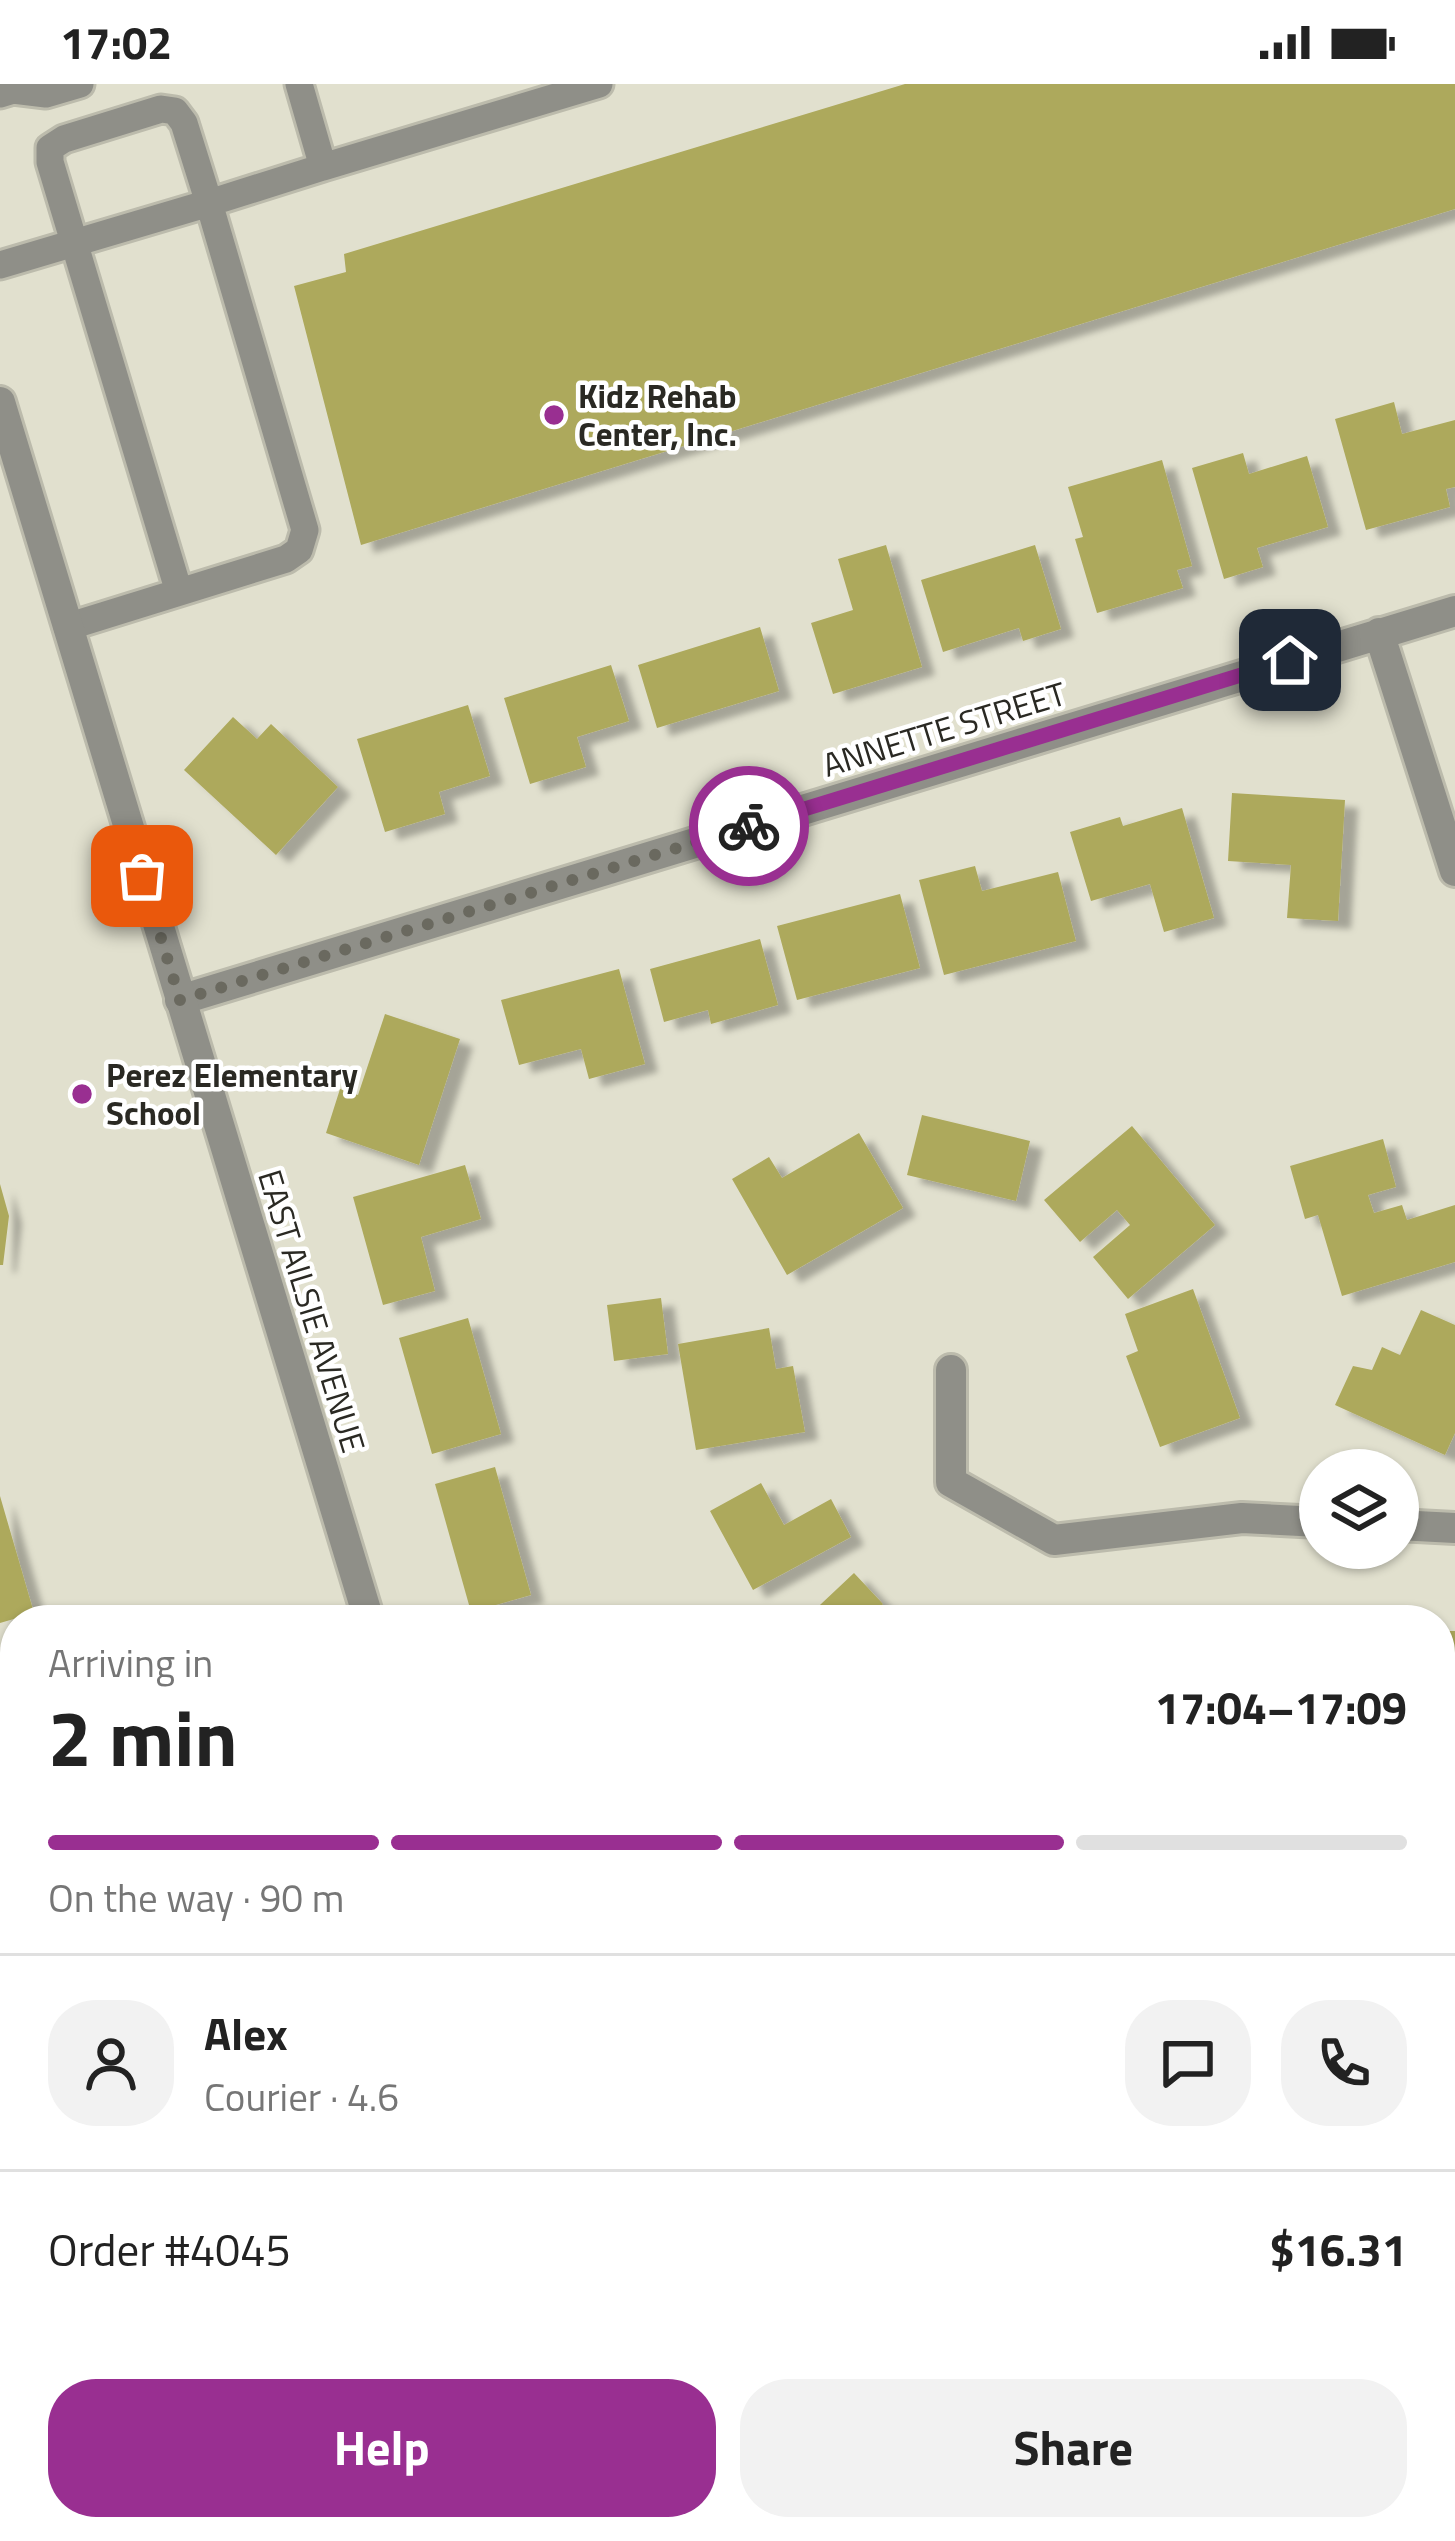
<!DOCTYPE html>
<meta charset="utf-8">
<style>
body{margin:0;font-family:"Titillium Web",sans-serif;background:#f2f2f2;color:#222;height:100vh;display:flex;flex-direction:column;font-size:45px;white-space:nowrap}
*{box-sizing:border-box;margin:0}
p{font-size:39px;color:#767676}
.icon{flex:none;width:66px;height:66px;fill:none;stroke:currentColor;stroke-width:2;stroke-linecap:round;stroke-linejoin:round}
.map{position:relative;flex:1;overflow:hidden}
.panel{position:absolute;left:0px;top:1521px;width:1455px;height:936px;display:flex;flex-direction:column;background:#fff;border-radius:48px 48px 0 0;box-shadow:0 3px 9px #0004}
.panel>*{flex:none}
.buttons{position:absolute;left:1299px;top:1365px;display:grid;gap:24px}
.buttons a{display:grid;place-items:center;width:120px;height:120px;border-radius:50%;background:#fff;box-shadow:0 3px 9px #0004;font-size:60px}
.pin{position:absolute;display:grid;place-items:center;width:102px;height:102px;color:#fff;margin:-51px;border-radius:24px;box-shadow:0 6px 18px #0006}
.courier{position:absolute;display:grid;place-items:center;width:120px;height:120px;margin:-60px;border:9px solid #992f91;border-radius:50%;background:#fff;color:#222;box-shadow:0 3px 15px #0007}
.summary em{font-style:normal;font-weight:700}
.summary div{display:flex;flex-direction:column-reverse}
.summary{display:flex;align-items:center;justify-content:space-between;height:204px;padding:0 48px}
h1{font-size:78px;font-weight:700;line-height:90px}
.bar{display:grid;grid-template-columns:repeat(4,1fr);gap:18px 12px;align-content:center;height:144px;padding:0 48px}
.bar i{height:15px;border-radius:9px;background:#e0e0e0}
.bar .on{background:#992f91}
.bar p{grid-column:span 4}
.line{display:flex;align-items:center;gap:30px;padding:0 48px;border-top:3px solid #e0e0e0}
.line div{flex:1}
.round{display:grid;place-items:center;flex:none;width:126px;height:126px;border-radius:48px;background:#f2f2f2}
.cta{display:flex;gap:24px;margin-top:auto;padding:24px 48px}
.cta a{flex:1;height:138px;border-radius:48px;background:#992f91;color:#fff;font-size:48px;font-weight:700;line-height:138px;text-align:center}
.cta a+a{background:#f2f2f2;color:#222}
.status{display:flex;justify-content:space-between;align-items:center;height:84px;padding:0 60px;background:#fff;direction:ltr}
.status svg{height:33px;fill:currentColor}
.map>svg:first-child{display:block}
.building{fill:#ada95c;filter:url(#shadow)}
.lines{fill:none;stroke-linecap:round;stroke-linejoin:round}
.service-casing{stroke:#bcbbac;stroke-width:33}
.minor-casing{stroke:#bcbbac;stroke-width:36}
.tertiary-casing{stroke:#bcbbac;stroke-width:36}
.service{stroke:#8f8f88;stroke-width:27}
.minor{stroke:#8f8f88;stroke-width:30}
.tertiary{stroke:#8f8f88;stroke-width:30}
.done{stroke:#6a695f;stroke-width:12;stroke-dasharray:0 21.6}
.route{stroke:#992f91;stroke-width:15}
.poi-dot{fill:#992f91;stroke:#fff;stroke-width:4.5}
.labels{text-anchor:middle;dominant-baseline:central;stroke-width:9;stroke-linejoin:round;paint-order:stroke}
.poi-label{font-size:33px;font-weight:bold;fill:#2a2923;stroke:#fff;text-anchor:start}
.street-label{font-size:33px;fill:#2a2923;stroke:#fff}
</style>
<div class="status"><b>17:02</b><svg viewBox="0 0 49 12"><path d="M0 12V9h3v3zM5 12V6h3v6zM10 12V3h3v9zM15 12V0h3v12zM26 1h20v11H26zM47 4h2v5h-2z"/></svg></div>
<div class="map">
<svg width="1455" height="2457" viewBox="0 0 1455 2457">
<defs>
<filter id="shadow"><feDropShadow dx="13" dy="8" stdDeviation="3" flood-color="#0004"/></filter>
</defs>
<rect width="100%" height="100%" fill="#e1e0ce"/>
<!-- building -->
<path class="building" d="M905,0H1455V125L361,461L294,202L346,188L344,170Z
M1394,318L1402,350L1455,336V403L1446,405L1450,423L1366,446L1335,335Z
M1243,369L1249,390L1307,372L1328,443L1257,464L1263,483L1224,495L1192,384Z
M1162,376L1192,482L1177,486L1183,504L1097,529L1075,455L1083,453L1068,403Z
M886,461L922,583L833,610L811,539L853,526L838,475Z
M1035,461L1061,545L1023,557L1019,544L943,568L921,496Z
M760,543L779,607L657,644L638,581Z
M611,581L629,637L577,653L586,683L530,700L504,614Z
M468,621L490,692L439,708L445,730L385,748L357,655Z
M233,633L257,655L271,640L338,703L276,771L184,686Z
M1232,709L1345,716L1338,837L1287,834L1291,781L1228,777Z
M1182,724L1214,834L1164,848L1150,800L1091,817L1070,748L1120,733L1123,742Z
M975,782L982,807L1058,788L1076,857L944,891L919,796Z
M900,810L920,884L797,916L777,842Z
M760,855L778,921L711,940L708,926L664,938L650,885Z
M619,885L645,980L589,995L581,965L519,981L501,916Z
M385,930L460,955L419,1081L326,1049L340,1005L358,1011Z
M922,1031L1030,1057L1016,1117L907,1091Z
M1132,1042L1215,1141L1128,1215L1093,1173L1130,1141L1117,1126L1080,1158L1044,1116Z
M859,1049L903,1124L787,1191L732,1095L769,1073L782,1094Z
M1383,1055L1396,1103L1368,1111L1374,1129L1402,1121L1407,1136L1455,1121V1178L1342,1212L1318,1131L1305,1135L1290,1082Z
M465,1081L481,1135L421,1153L435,1207L383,1221L353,1113Z
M0,1100L9,1132L3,1181H0Z
M1193,1205L1240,1334L1160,1363L1126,1272L1138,1267L1125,1230Z
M661,1214L668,1270L614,1277L607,1221Z
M1421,1226L1455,1241V1349L1445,1371L1335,1321L1353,1282L1372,1286L1382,1263L1400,1271Z
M468,1234L501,1350L432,1370L399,1254Z
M769,1244L776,1285L793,1282L805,1348L696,1366L678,1260Z
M495,1383L531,1511L471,1528L435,1400Z
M761,1399L784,1441L831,1415L851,1453L753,1506L710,1427Z
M0,1412L34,1529L0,1539Z
M854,1489L883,1520L879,1525L889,1536H804Z
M1440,1547H1455V1677L1440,1676Z
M1440,1811H1455V1924L1440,1923Z
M1455,2326V2403L1440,2407V2330Z
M192,2442H243L247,2457H196Z
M329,2442H386L390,2457H333Z
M758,2442H839L844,2457H763Z"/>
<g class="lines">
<!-- service casing -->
<g class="service-casing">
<path id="service" d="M0,10L13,6L46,10L80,0
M323,83L599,0
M0,181L209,119L305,446L299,466L286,475L67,543
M179,508L50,78V64L64,55L161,25L175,27L184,39L209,119L323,83L299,0
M88,2442L92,2457"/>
</g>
<!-- minor casing -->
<g class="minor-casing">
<path id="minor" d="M1379,549L1455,787
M180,916L1455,527
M951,1286V1398L1054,1456L1242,1434L1320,1438
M1398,1441L1455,1444
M1440,2045H1445
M0,2361L15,2357
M1255,2442L1260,2457"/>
</g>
<!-- tertiary casing -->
<g class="tertiary-casing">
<path id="tertiary" d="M0,318L369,1536
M641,2442L646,2457"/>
</g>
<!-- service -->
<use href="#service" class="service"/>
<!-- minor -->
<use href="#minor" class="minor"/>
<!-- tertiary -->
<use href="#tertiary" class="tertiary"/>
</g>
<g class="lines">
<!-- done -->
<path class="done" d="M142,792L180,916L749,742"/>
<!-- route -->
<path class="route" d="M749,742L1290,576"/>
</g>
<!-- markers -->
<g class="poi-dot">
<circle cx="554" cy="331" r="12"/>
<circle cx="82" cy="1010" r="12"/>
</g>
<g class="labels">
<!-- poi labels -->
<g class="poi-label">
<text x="578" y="312">Kidz Rehab<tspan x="578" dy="38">Center, Inc.</tspan></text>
<text x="106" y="991">Perez Elementary<tspan x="106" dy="38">School</tspan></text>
</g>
<!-- street labels -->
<g class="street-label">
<text transform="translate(944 645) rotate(-17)">ANNETTE STREET</text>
<text transform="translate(312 1227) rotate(73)">EAST AILSIE AVENUE</text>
</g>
</g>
</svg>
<div class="buttons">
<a><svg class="icon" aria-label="layers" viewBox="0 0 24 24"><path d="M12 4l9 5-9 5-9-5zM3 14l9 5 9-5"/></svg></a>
</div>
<div class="pin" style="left:142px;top:792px;background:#ea580c"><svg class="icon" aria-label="bag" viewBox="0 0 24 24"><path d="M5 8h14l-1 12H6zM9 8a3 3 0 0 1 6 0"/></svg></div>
<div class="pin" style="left:1290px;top:576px;background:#1f2937"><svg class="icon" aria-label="home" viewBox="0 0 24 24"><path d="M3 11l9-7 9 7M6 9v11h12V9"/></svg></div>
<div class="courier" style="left:749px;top:742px"><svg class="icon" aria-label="bike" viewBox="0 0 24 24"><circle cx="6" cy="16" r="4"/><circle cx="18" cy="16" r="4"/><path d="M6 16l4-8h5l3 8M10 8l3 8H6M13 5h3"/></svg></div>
<section class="panel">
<div class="summary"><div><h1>2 min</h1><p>Arriving in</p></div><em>17:04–17:09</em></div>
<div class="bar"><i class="on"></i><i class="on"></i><i class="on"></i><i></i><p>On the way · 90 m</p></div>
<div class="line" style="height:216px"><a class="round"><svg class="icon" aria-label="person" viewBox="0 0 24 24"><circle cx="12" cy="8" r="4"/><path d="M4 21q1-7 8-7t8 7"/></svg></a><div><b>Alex</b><p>Courier · 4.6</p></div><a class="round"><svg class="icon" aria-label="chat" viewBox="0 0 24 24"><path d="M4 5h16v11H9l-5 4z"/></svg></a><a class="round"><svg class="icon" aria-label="phone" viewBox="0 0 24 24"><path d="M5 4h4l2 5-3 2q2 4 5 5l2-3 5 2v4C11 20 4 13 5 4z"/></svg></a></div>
<div class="line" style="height:156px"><div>Order #4045</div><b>$16.31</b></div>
<div class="cta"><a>Help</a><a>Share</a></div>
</section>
</div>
